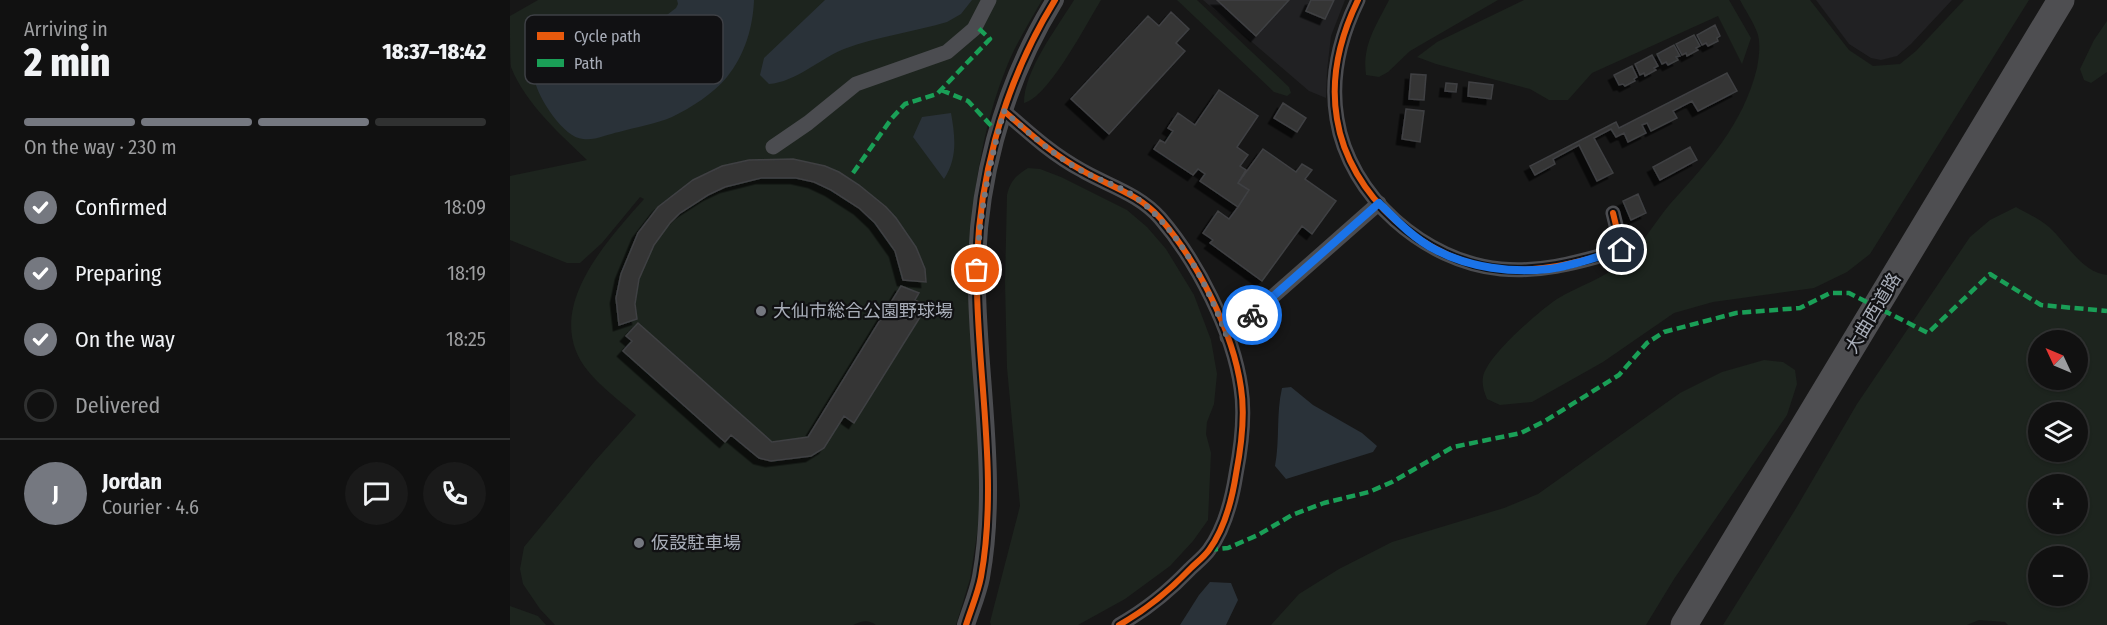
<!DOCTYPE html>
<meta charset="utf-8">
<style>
body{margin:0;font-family:"Fira Sans Condensed","Noto Sans JP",sans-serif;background:#1a1a1a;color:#f1f3f6;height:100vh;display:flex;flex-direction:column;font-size:22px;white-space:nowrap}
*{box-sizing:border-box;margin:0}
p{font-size:20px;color:#9c9d9f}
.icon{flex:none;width:33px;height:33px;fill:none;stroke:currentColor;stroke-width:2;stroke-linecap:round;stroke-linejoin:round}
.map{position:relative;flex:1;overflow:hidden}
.details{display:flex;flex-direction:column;background:#111;width:510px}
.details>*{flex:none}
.needle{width:39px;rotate:314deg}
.controls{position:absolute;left:1518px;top:330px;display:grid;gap:12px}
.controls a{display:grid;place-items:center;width:60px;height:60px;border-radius:50%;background:#111;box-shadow:0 2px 4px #0004,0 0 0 2px #303131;font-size:30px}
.pin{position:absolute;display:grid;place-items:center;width:51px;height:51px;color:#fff;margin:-26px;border:3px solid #fff;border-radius:50%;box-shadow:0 2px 6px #0007}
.courier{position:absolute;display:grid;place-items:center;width:60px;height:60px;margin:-30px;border:4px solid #1a73e8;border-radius:50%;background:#fff;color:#222;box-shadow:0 2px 8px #0007}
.overview em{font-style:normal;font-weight:800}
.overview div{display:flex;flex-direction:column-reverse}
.overview{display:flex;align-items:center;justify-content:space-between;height:102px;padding:0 24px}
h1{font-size:39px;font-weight:800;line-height:45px}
.bar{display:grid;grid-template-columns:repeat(4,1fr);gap:9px 6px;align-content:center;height:72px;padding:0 24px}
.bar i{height:8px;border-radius:4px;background:#303131}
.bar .selected{background:#757880}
.bar p{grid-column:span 4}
.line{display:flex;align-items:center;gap:15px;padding:0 24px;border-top:2px solid #303131}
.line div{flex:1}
.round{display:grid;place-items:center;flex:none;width:63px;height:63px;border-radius:32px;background:#1a1a1a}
ol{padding:0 24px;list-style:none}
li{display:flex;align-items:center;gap:18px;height:66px}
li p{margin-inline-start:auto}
li .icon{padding:6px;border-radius:50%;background:#757880;color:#fff;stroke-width:4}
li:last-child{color:#9c9d9f}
li i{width:33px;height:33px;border:3px solid #303131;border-radius:50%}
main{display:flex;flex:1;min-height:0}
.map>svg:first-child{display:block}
.built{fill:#212123}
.green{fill:#1d241e;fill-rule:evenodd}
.water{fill:#2a3239}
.building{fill:#353536;stroke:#3f4043;stroke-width:1.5;filter:url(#shadow)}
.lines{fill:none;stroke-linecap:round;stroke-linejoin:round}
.minor{stroke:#4b4c50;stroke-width:15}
.tertiary{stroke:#4b4c50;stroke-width:18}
.motorway{stroke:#4e4e51;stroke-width:27}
.quiet{stroke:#1a9f57;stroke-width:4.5;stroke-dasharray:9 4.5;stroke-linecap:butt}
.cycleway-casing{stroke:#111113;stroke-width:10}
.cycleway{stroke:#e8590c;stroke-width:6}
.done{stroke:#757880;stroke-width:6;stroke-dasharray:0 10.8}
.route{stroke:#1a73e8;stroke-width:8}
.poi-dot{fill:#757880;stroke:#111113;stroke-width:2}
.labels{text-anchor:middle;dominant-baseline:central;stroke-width:4.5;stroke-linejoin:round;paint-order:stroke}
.poi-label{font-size:18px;fill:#a8adb8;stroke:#111113;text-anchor:start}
.street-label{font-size:18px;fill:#a8adb8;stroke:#111113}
.key{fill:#111113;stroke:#3e4045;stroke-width:1.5}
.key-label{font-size:16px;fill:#a8adb8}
</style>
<main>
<section class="details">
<div class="overview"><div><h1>2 min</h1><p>Arriving in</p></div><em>18:37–18:42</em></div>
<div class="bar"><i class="selected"></i><i class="selected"></i><i class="selected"></i><i></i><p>On the way · 230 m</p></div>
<ol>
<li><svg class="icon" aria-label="check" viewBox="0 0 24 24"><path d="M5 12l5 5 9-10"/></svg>Confirmed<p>18:09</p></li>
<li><svg class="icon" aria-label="check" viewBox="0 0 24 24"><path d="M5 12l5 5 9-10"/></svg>Preparing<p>18:19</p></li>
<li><svg class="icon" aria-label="check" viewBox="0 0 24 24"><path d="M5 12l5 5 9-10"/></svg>On the way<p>18:25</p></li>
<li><i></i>Delivered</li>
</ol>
<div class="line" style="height:108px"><b class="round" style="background:#757880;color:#fff">J</b><div><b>Jordan</b><p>Courier · 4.6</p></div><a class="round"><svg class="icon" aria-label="chat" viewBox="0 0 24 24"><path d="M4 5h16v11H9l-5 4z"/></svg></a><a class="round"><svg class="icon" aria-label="phone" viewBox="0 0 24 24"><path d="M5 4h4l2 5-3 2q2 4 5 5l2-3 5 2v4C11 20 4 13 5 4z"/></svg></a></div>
</section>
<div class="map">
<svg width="1597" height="625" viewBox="0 0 1597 625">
<defs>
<filter id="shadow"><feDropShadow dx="-5.5" dy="5.5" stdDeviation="0" flood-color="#0009"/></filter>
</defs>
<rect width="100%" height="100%" fill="#171717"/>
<!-- built -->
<path class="built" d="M693,0H835L821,36L817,71L816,98L799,91Z
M1306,0H1442L1401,44L1387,56L1371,60L1361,58L1339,44Z"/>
<!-- green -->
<path class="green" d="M28,0H532C520,22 506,43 497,66C478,112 468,162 463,211L470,496L468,528L460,579L446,625H366C358,619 352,621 343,625H45L30,609L13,584L10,569L14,547L85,461L126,415C110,401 91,387 78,371C30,312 96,242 134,199L130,197L92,243L70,263H57L0,240V176L77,160C50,134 15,103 1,67C0,56 0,29 0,16Z
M564,0H591C577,23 538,98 514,103C514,70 547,28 564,0Z
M667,0H687L779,87L781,93L777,96L764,92Z
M879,0H988L900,51L878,72L869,77L856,75C852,45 866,26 879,0Z
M1014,0H1219L1241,38L1232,64L1208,16L1082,73L1058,100H1039L1020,89L926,64L907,57L927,42Z
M1230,0H1300L1339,50L1363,66L1390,64L1406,51L1454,0H1519L1360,254L1337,272L1304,288L1203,302L1164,313L1093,362L1022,402L990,405L977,399C973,389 970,379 976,369C987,348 1028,312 1047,299C1070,285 1094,279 1114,261C1132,245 1145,222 1160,204C1198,162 1233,125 1247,68C1249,57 1251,42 1247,32C1243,21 1235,10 1230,0Z
M1597,21V72L1581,83L1574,80L1570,69L1584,40Z
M518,168L530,169L551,177L617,210L637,227L656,249L684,295L701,340L707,374L704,404L697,422L696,434L701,453L698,520L683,541L660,566L615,599L568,625H481L480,622L510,506L497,368L495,282L497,195C500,182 506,175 518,168Z
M1506,207C1516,213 1530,219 1539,227C1557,243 1571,272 1597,275V625H1498L1495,622L1469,620L1457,625H1213L1285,510L1347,404L1460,237L1480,220ZM1528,340H1568V380H1528ZM1528,412H1568V452H1528ZM1528,484H1568V524H1528ZM1528,556H1568V596H1528Z
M1254,360L1273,362L1285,370L1287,384L1277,415L1164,579L1136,625H761L789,594L829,569L882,542L994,508L1028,494L1170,393L1212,372Z
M0,606L28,616L36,625H0Z"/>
<!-- water -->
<path class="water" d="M167,0H244C243,27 235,55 217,77C204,93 181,108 162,117C146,124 126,127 109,132C98,134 84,141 73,139C54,138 28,98 25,81L32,73L45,64L153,18L166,8L168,4Z
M315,0H462L451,14L437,22C404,32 368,36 334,49C309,59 286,82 259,84L250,75L254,58Z
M441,113C445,136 448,158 434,179L403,137L412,117Z
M781,387L803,405L852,433L867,446L863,452L776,479L765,466C770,440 766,414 772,388Z
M700,582L721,583L728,600L716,625H670L689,595Z"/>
<!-- building -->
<path class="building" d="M707,0H779L746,36Z
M801,0H824L815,19L796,11Z
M661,12L679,29L666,43L675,51L599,134L561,99L638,16L649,26Z
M1205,25L1210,36L1207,38L1208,41L1198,46L1196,43L1192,45L1187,35Z
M1184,35L1190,46L1186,48L1188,50L1177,56L1176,53L1172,55L1166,44Z
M1164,45L1170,56L1166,57L1168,60L1158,65L1156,62L1152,64L1147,54Z
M1142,55L1148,66L1144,68L1146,70L1135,76L1134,73L1130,75L1125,64Z
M1122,66L1127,77L1124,79L1125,81L1115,86L1113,84L1109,85L1104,75Z
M1217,73L1227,91L1188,111L1182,101L1163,111L1167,118L1141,131L1137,123L1132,125L1136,133L1118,142L1114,133L1106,137L1101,129L1084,138L1103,173L1087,181L1069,145L1043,159L1045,164L1025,175L1020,166L1106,122L1109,128Z
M901,74L916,75L914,100L899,99Z
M959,82L983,85L981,99L958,96Z
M936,83L947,84L946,92L935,91Z
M709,90L748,116L727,147L738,155L730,166L736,170L728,183L739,190L728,207L690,181L695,174L688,169L683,175L644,149L650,140L655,143L663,131L658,128L668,113L685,125Z
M773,103L796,118L787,132L764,118Z
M896,109L914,111L910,142L892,139Z
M1180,147L1187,160L1150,180L1143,167Z
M753,149L786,172L792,164L802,170L795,179L826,201L802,234L792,226L752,281L700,243L703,240L693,233L708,211L719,219L728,207L739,190L728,183Z
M283,159L315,166L329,172L349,185L376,207L386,218L406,247L415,269L416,282L393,280L385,251L365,223L349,208L321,190L304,182L286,178H251L215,187L198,195L170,213L160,223L144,245L129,279L125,304L127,319L109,325L106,298L111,274L128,233L148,207L183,180L212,166L239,160Z
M1128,194L1136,213L1121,220L1113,201Z
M391,286L409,293L405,300L417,306L344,423L334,416L314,448L301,456L261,461L249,458L221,435L215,442L113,351L122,341L116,336L128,323L262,442L298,437Z"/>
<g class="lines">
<!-- minor -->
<path class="minor" d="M848,0C830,37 820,78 827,119C839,196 915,262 991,269C1034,273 1071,261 1112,250L1103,213
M494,111C519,133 543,155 573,171C599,186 629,194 650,218C687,261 723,331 731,388C735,413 731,448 726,474C722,500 715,528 699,550C694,557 686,563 680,569C659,591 636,610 609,625
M263,147L298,123L346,84L437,52L464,29L479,0
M717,337L869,203"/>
<!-- tertiary -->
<path class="tertiary" d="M456,625C461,609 468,593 471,577C488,483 469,385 467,291C464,190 492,86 545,0"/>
<!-- motorway -->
<path class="motorway" d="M1174,625L1551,0"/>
<!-- quiet -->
<path class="quiet" d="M431,90L458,101L488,133
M343,173L382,118L395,104L427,94L480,39L466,26
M699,550L718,548L748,535L782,515L814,503L859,492L882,482L943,447L1011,433L1035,421L1109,375L1137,343L1154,332L1226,313L1290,308L1320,293H1339L1418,333L1480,274L1531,305L1597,311"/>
<!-- cycleway casing -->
<g class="cycleway-casing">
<path id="cycleway" d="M848,0C830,37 820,78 827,119C839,196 915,262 991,269C1034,273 1071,261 1112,250L1103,213
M494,111C519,133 543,155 573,171C599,186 629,194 650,218C687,261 723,331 731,388C735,413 731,448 726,474C722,500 715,528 699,550C694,557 686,563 680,569C659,591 636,610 609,625
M456,625C461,609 468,593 471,577C488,483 469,385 467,291C464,190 492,86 545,0"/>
</g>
<!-- cycleway -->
<use href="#cycleway" class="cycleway"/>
</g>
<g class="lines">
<!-- done -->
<path class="done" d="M467,270C469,216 479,164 494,111C520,134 544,156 574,172C591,181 613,187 628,199C671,233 698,286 717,337L742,315"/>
<!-- route -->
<path class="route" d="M742,315L869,203C886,220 904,239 926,250C960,268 1002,273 1039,269C1063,266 1088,256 1112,250"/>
</g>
<!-- markers -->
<g class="poi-dot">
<circle cx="251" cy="311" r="6"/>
<circle cx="129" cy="543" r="6"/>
</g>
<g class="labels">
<!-- poi labels -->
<g class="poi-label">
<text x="263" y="311">大仙市総合公園野球場</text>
<text x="141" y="543">仮設駐車場</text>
</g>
<!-- street labels -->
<g class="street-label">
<text transform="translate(1363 313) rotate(-59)">大曲西道路</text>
</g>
</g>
<!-- legend -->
<rect x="15" y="15" width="198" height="69" rx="9" class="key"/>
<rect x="27" y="32" width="27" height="8" fill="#e8590c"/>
<rect x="27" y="59" width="27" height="8" fill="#1a9f57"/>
<g class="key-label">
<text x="64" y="42">Cycle path</text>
<text x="64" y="69">Path</text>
</g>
</svg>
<div class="controls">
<a><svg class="needle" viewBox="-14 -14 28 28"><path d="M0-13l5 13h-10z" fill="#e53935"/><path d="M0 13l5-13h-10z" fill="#9c9d9f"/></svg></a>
<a><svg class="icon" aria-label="layers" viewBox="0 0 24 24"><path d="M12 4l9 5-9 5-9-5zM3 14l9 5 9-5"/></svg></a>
<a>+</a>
<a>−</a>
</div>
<div class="pin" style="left:467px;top:270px;background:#ea580c"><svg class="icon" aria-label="bag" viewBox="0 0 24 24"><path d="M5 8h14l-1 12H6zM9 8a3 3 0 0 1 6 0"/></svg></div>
<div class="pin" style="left:1112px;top:250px;background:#1f2937"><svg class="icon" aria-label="home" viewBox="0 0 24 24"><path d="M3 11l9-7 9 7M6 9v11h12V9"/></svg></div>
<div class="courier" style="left:742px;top:315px"><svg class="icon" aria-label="bike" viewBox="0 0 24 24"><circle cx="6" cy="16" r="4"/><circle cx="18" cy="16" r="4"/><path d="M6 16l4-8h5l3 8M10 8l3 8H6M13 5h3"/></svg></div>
</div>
</main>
